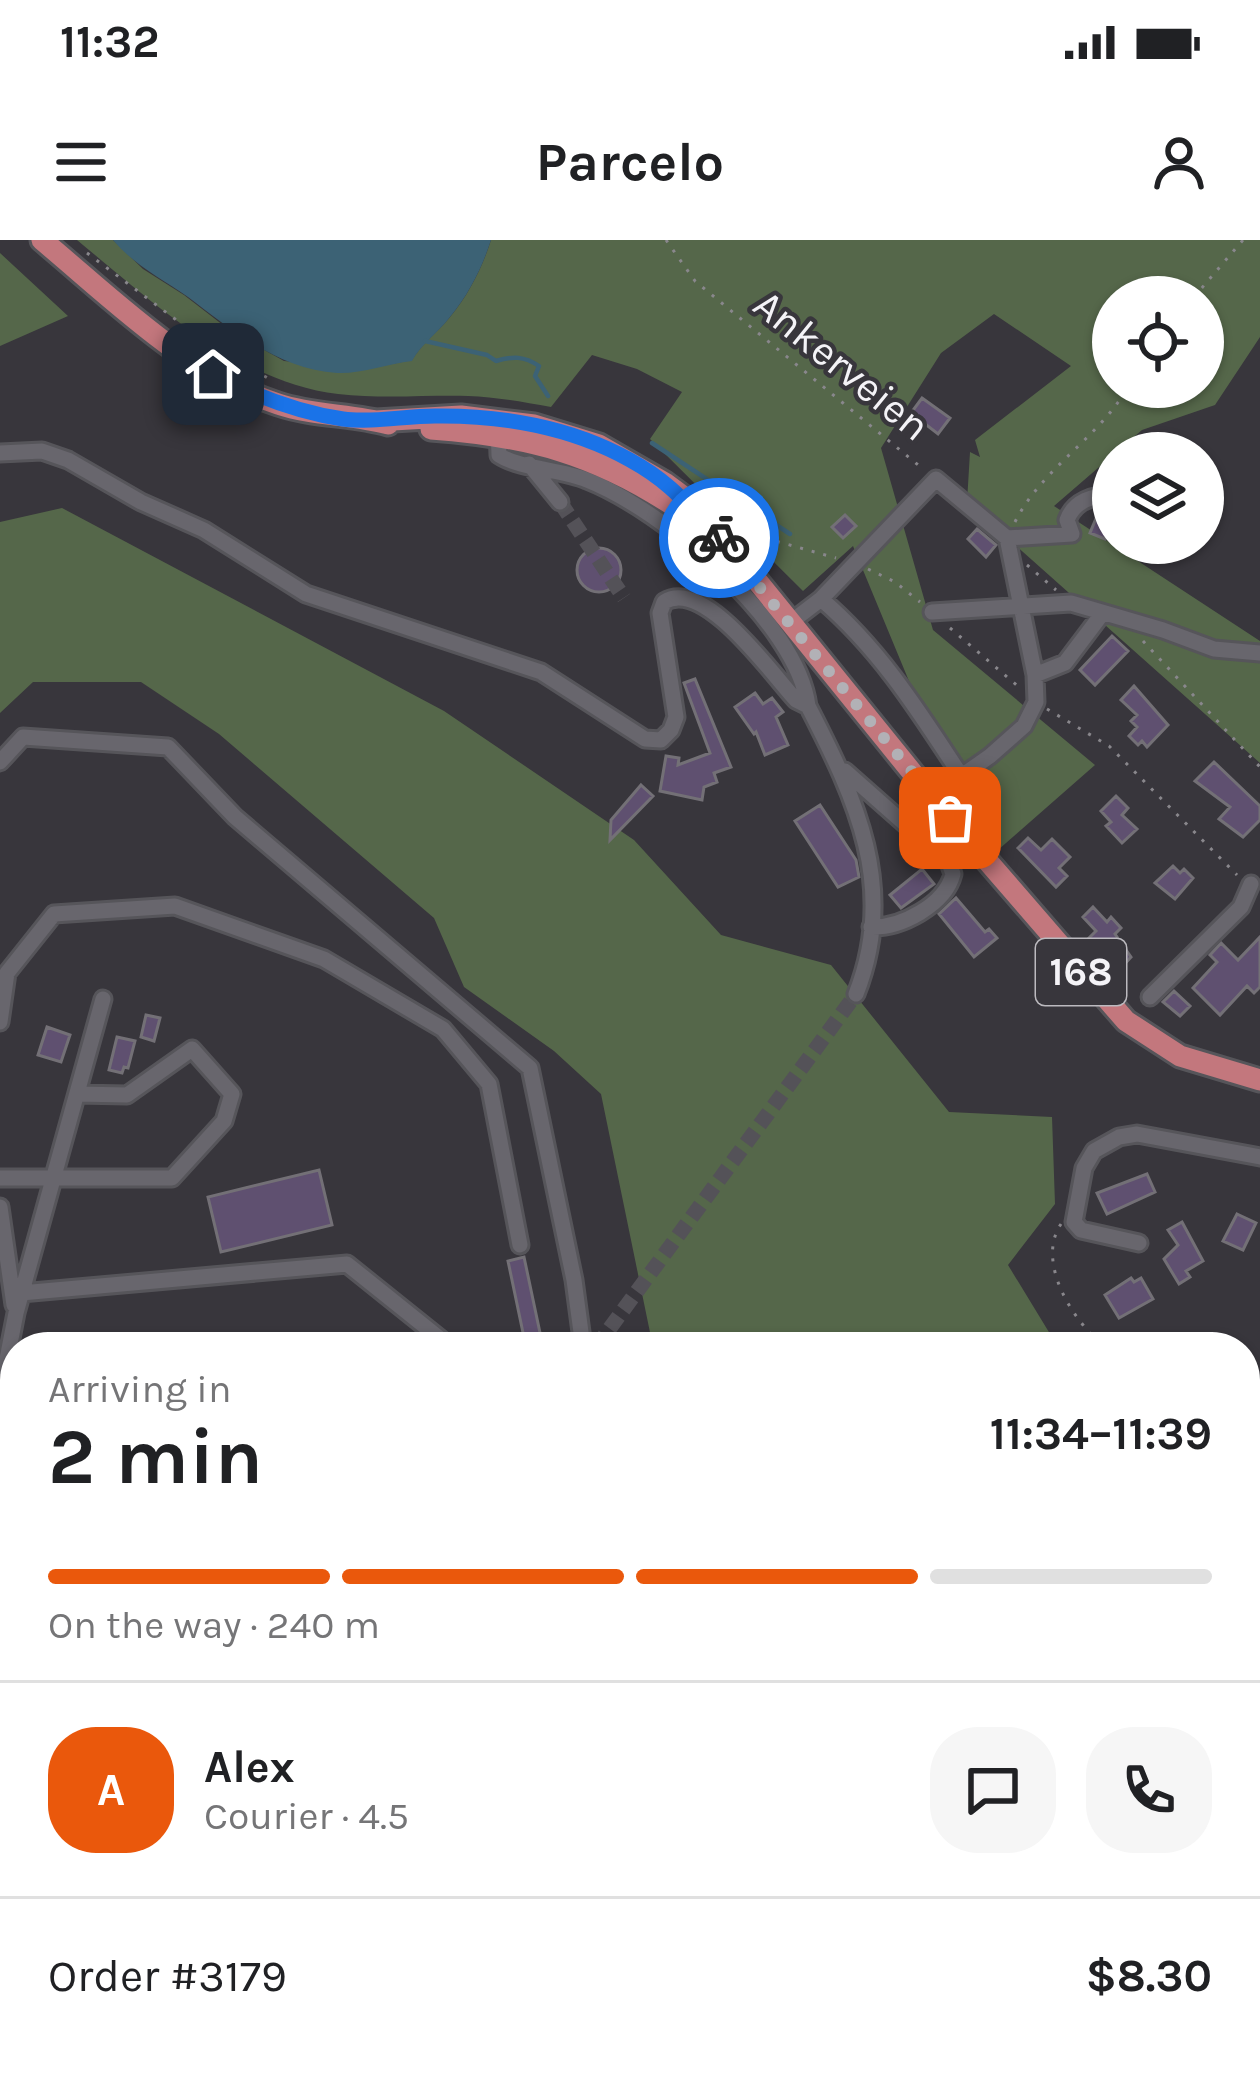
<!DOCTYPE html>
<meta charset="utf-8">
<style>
body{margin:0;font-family:Karla,sans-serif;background:#f6f6f6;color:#202124;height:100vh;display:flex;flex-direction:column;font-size:45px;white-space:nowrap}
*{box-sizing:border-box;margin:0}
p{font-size:39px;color:#757577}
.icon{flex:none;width:66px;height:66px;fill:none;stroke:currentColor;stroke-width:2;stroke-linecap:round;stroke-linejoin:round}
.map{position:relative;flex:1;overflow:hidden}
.details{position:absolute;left:0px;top:1092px;width:1260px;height:747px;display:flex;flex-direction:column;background:#fff;border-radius:48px 48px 0 0;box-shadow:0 3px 9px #0004}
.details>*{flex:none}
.controls{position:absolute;left:1092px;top:36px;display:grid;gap:24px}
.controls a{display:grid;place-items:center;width:132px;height:132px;border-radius:50%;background:#fff;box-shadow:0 3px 9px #0004;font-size:60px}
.pin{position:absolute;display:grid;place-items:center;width:102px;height:102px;color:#fff;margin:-51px;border-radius:24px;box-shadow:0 6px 18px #0006}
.courier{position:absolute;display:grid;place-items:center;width:120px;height:120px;margin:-60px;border:9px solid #1a73e8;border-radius:50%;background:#fff;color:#222;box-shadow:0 3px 15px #0007}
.summary em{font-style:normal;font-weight:700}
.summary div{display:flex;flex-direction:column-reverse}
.summary{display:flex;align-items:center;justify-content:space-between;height:204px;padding:0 48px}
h1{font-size:78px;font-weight:700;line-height:90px}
.bar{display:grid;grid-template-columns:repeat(4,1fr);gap:18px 12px;align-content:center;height:144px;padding:0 48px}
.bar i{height:15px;border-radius:9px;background:#e0e0e0}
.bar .active{background:#ea580c}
.bar p{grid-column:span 4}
.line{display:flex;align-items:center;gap:30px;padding:0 48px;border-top:3px solid #e0e0e0}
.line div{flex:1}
.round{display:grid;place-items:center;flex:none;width:126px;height:126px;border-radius:48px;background:#f6f6f6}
.status{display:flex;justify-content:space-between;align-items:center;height:84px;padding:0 60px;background:#fff;direction:ltr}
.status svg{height:33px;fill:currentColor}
header{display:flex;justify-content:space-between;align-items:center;height:156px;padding:0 48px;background:#fff;font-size:54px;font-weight:700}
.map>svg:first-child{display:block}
.green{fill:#55674a;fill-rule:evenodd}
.water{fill:#3c6275}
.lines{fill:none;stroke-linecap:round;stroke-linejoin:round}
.stream{stroke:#3c6275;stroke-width:4.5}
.building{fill:#5f5070;stroke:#737076;stroke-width:3}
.minor-tunnel{stroke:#545258;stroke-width:15;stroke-dasharray:15 8;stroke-linecap:butt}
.minor-casing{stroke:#56555a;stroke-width:21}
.major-casing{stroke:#56555a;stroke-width:27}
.path{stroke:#89878c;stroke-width:3;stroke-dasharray:3 9;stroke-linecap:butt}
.minor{stroke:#68666d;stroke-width:15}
.major{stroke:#c3777d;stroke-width:21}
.done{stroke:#b2b1b6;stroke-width:12;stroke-dasharray:0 21.6}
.route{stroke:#1a73e8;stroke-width:15}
.labels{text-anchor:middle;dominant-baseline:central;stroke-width:9;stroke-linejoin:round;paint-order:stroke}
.shield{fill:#38363c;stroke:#bcbabf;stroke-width:3}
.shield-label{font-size:39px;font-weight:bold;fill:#f4f3f7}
.street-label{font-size:42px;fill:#f4f3f7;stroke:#38363c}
</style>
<div class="status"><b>11:32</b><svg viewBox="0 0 49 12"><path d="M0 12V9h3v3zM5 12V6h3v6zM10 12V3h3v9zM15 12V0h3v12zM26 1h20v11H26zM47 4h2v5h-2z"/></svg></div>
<header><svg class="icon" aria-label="menu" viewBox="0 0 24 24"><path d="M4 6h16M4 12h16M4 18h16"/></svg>Parcelo<svg class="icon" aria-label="person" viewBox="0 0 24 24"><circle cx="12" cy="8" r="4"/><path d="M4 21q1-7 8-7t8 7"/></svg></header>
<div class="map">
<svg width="1260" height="1837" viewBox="0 0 1260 1837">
<rect width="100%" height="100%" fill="#38363c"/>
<!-- green -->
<path class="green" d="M77,0H113L143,29L184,55L232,92L284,121L366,129L412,120C422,103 438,92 450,77C469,54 482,28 491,0H1260V97L1215,165L1142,190L1054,266L1260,401V523L967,262L970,212L980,217L975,200L1071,126L994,74L941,113L881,208L933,390L1095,525L998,610L933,499L853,306L803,351L650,199L682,152L637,129L592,115L551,167C523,162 496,157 468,156C425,155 381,159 338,154C238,142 151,61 77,0ZM1113,57H1203V147H1113Z
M0,13L68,76L0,106Z
M62,268L444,471L634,600L721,695L831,725L949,872L1052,877L1055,964L1008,1025L1058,1107H653L601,854L554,811L464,747L434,678L219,494L141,442H33L0,473V282Z
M1245,1624L1260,1630V1837H687L688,1824H1245Z
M0,1809L15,1812V1824H73L138,1837H0Z
M173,1824H353L357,1837H159Z"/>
<!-- water -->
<path class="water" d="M113,0H491C482,28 469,54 450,77C438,93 422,103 412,121C388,124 361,134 337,133C278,129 233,91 188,57C161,38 135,26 113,0Z"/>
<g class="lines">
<!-- stream -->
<path class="stream" d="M425,101L487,115L496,121C513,116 524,116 539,126L535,136L548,156
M652,203L790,294"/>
</g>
<!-- building -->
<path class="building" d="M922,158L950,178L938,194L911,173Z
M845,275L856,286L843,298L832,287Z
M1097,276L1112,282L1105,299L1090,293Z
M977,289L996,305L986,317L968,299Z
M577 330a22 22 0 1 1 44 0a22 22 0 1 1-44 0Z
M1112,396L1128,411L1095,445L1080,430Z
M695,439L731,527L714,533L717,542L704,547L702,560L660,551L666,516L679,518L678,525L710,513L684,443Z
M1134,446L1168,485L1147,507L1142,501L1138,505L1129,496L1137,487L1131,481L1137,475L1121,460Z
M755,453L763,464L772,458L783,472L776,477L788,505L765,515L756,492L754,494L735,467Z
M1214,522L1260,566V580L1243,597L1219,579L1230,567L1195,541Z
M641,545L653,556L610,600L611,580Z
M1116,556L1128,568L1122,575L1137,589L1122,603L1106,586L1111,582L1101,571Z
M820,565L856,620L859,637L838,647L795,581Z
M1028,598L1041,610L1052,599L1070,617L1059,628L1067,636L1056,647L1018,608Z
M1173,626L1180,633L1184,629L1193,638L1175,659L1155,643Z
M922,629L934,644L901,668L890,655Z
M956,658L985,692L989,689L997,698L974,717L939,674Z
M1093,667L1107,682L1111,677L1121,688L1115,694L1131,717L1119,730L1086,701L1096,691L1083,677Z
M1260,697V747L1254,753L1247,746L1220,775L1193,748L1217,722L1210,715L1221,703L1238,720Z
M1174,751L1190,766L1180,776L1163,762Z
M146,775L160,778L154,801L141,797Z
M47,787L70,795L61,822L38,815Z
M117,797L135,801L128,828L124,827L122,833L109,830Z
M319,930L332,985L221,1012L208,957Z
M1147,934L1155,952L1107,974L1097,953Z
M1237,974L1256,983L1243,1010L1223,1001Z
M1182,982L1203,1021L1186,1031L1190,1037L1179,1044L1164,1019L1178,1005L1168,990Z
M524,1017L543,1107H526L508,1021Z
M1131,1038L1134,1042L1141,1038L1153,1059L1119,1078L1105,1055Z
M1260,1257V1288L1245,1302V1271Z
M1260,1444V1482L1245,1457V1452Z"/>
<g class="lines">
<!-- minor-tunnel -->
<path class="minor-tunnel" d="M560,262L624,358
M596,1107L856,754"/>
<!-- minor casing -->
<g class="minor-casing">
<path id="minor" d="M0,213L42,211L68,220L141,262L204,290L306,354L541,432L645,499L661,500L671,490L676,477L660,373L664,362C704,337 771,433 796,460L808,466C797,381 663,270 587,240C561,229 520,229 499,215L498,189
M529,224L560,262
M1007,298L1072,294L1067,280C1074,261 1093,255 1113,255
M821,359C880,409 920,473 962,537
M932,372L1071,363L1163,390L1214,409L1260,413
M791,382L821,359L936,239L1007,298L1035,435L1036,462L1024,486L990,516L932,557
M1035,435L1065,423L1102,374
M808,466C856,559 898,648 856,754
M0,522L23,497L168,507L235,577L530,828L574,1040L583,1107
M845,531L949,623L953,634C945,665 901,688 871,687
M1150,757L1241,667L1251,644
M0,782L7,733L54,674L175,666L324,719L443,789L489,844L520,1005
M0,938H172L224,881L232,854L192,809L127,855L77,854
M0,967L14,1065
M1139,1003L1081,990L1074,982L1084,928L1094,911L1119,897L1137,894L1260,917
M21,1053L347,1024L443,1101L444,1107
M0,1155L16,1073L103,759
M1245,1201L1250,1193
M1245,1249L1259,1229
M0,1262L15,1291
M1245,1383L1250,1339L1260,1321
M0,1508L15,1511
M1245,1526L1260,1568
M0,1543L15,1544
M0,1744L15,1745"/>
</g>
<!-- major casing -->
<g class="major-casing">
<path id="major" d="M42,0C114,60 187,134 278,164C314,176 353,174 388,184
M376,181L461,176L534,185L599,205L665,243L688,260L741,321L932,557L1126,781L1180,816L1260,840
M431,189C528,196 596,214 677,268"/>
</g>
<!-- path -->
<path class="path" d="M666,0L695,41L923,229
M87,13L203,100L271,140
M1194,57L1243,0
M716,263L779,302L836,318
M1015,282C1042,228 1098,199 1128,147
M1027,325L1056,350
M868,329L895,342L920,362
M950,388L1020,448
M1143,401L1260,527
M1047,469L1109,506L1237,635
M1061,984C1035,1022 1074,1084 1106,1107
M1245,1159L1252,1180
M1245,1430L1260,1432
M1245,1618L1254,1607L1260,1588
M1245,1679L1253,1708L1245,1736
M1245,1751L1249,1761L1247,1788
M1246,1787L1260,1810
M829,1837L831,1824"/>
<!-- minor -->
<use href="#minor" class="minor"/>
<!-- major -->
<use href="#major" class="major"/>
</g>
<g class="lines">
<!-- done -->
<path class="done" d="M719,298L950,578"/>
<!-- route -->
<path class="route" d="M213,134C255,156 296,172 343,179C373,183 404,176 435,176C501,175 571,187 630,220C672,243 687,265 719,298"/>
</g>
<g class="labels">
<!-- shield labels -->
<rect class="shield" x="1036" y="699" width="90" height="66" rx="9"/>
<g class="shield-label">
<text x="1081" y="732">168</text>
</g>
<!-- street labels -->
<g class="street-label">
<text transform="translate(842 125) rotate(39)">Ankerveien</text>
</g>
</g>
</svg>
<div class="controls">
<a><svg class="icon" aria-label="locate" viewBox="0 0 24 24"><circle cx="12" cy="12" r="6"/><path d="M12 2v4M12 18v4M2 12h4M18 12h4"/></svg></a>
<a><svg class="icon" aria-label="layers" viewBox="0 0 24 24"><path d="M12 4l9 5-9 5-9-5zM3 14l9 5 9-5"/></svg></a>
</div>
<div class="pin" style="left:950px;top:578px;background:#ea580c"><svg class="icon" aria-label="bag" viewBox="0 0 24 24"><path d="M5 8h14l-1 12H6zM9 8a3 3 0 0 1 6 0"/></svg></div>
<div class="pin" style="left:213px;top:134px;background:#1f2937"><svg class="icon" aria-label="home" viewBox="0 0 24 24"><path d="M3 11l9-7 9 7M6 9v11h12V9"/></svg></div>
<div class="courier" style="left:719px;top:298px"><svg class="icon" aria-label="bike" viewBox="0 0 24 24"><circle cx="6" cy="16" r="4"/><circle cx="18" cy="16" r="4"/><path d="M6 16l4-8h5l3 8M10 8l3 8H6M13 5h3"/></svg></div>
<section class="details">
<div class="summary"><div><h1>2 min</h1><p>Arriving in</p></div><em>11:34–11:39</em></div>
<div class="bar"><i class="active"></i><i class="active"></i><i class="active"></i><i></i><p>On the way · 240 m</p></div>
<div class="line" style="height:216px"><b class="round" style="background:#ea580c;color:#fff">A</b><div><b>Alex</b><p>Courier · 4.5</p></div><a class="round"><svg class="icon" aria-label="chat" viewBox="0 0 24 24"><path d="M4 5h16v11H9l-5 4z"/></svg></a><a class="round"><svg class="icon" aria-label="phone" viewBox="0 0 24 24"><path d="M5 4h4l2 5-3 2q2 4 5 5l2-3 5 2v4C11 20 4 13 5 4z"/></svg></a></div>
<div class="line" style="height:156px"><div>Order #3179</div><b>$8.30</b></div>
</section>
</div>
